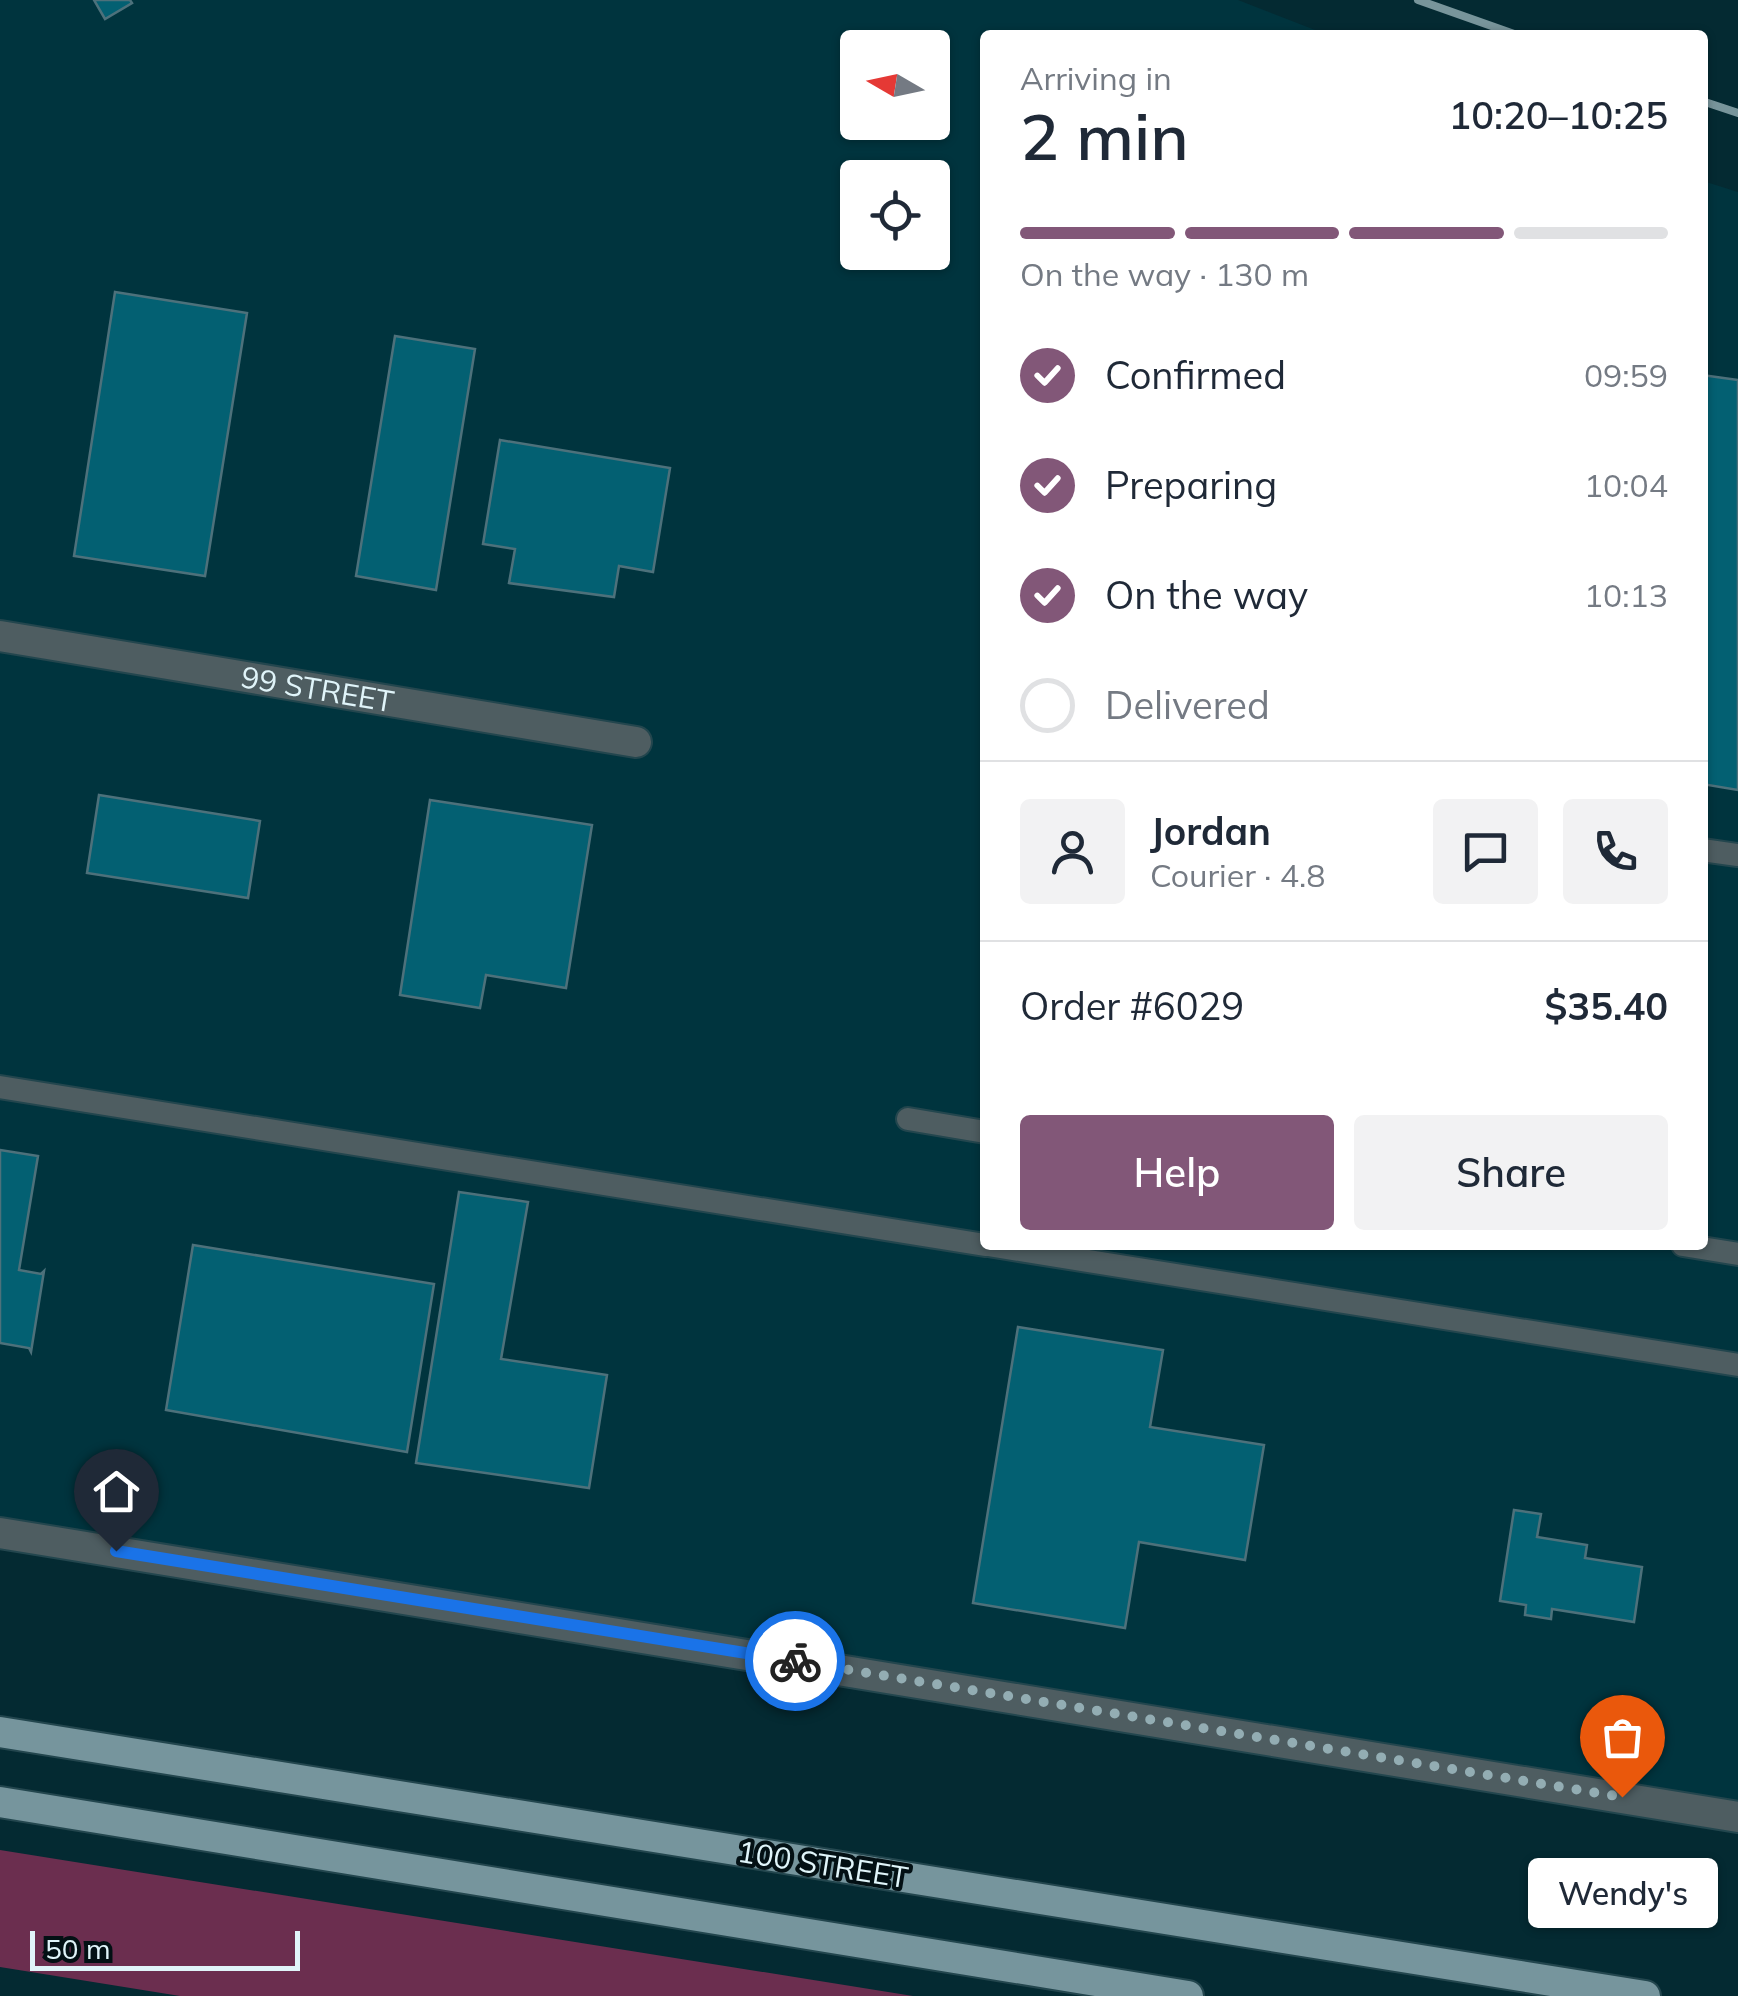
<!DOCTYPE html>
<meta charset="utf-8">
<style>
body{margin:0;font-family:Mulish,sans-serif;background:#f2f2f3;color:#1f2937;height:100vh;display:flex;flex-direction:column;font-size:38px;white-space:nowrap}
*{box-sizing:border-box;margin:0}
p{font-size:32px;color:#747a83}
.icon{flex:none;width:55px;height:55px;fill:none;stroke:currentColor;stroke-width:2;stroke-linecap:round;stroke-linejoin:round}
.map{position:relative;flex:1;overflow:hidden}
.sheet{position:absolute;left:980px;top:30px;width:728px;height:1220px;display:flex;flex-direction:column;background:#fff;border-radius:10px;box-shadow:0 2px 8px #0004}
.sheet>*{flex:none}
.needle{width:65px;rotate:279deg}
.buttons{position:absolute;left:840px;top:30px;display:grid;gap:20px}
.buttons a{display:grid;place-items:center;width:110px;height:110px;border-radius:10px;background:#fff;box-shadow:0 2px 8px #0004;font-size:50px}
.scale{position:absolute;left:30px;bottom:25px;width:270px;box-sizing:border-box;padding-left:10px;border:5px solid #e0f4f9;border-top:0;font-size:28px;line-height:35px;white-space:nowrap;color:#e0f4f9;-webkit-text-stroke:8px #031014;paint-order:stroke}
.pin{position:absolute;display:grid;place-items:center;width:85px;height:85px;color:#fff;margin:-102px -42px;border-radius:50% 50% 50% 0;rotate:-45deg;box-shadow:0 0 10px #0007}
.pin .icon{rotate:45deg}
.courier{position:absolute;display:grid;place-items:center;width:100px;height:100px;margin:-50px;border:8px solid #1a73e8;border-radius:50%;background:#fff;color:#222;box-shadow:0 2px 12px #0007}
.bubble{position:absolute;height:70px;border-radius:10px;background:#fff;box-shadow:0 2px 8px #0004;font-size:32px;font-weight:600;line-height:70px;text-align:center}
.headline em{font-style:normal;font-weight:600}
.headline div{display:flex;flex-direction:column-reverse}
.headline{display:flex;align-items:center;justify-content:space-between;height:170px;padding:0 40px}
h1{font-size:65px;font-weight:600;line-height:75px}
.bar{display:grid;grid-template-columns:repeat(4,1fr);gap:15px 10px;align-content:center;height:120px;padding:0 40px}
.bar i{height:12px;border-radius:8px;background:#e0e1e3}
.bar .selected{background:#825778}
.bar p{grid-column:span 4}
.line{display:flex;align-items:center;gap:25px;padding:0 40px;border-top:2px solid #e0e1e3}
.line div{flex:1}
.round{display:grid;place-items:center;flex:none;width:105px;height:105px;border-radius:10px;background:#f2f2f3}
ol{padding:0 40px;list-style:none}
li{display:flex;align-items:center;gap:30px;height:110px}
li p{margin-inline-start:auto}
li .icon{padding:10px;border-radius:50%;background:#825778;color:#fff;stroke-width:4}
li:last-child{color:#747a83}
li i{width:55px;height:55px;border:5px solid #e0e1e3;border-radius:50%}
.action{display:flex;gap:20px;margin-top:auto;padding:20px 40px}
.action a{flex:1;height:115px;border-radius:10px;background:#825778;color:#fff;font-size:40px;font-weight:600;line-height:115px;text-align:center}
.action a+a{background:#f2f2f3;color:#1f2937}
.map>svg:first-child{display:block}
.built{fill:#00343e;fill-rule:evenodd}
.green{fill:#6b2e4f}
.building{fill:#036072;stroke:#4d717b;stroke-width:2.5}
.lines{fill:none;stroke-linecap:round;stroke-linejoin:round}
.lane-casing{stroke:#23464e;stroke-width:26}
.street-casing{stroke:#23464e;stroke-width:34}
.primary-casing{stroke:#23464e;stroke-width:34}
.lane{stroke:#4e5d61;stroke-width:22}
.street{stroke:#4e5d61;stroke-width:30}
.primary{stroke:#76959d;stroke-width:30}
.rail{stroke:#78959b;stroke-width:8}
.done{stroke:#93adb3;stroke-width:10;stroke-dasharray:0 18}
.route{stroke:#1a73e8;stroke-width:12}
.labels{text-anchor:middle;dominant-baseline:central;stroke-width:8;stroke-linejoin:round;paint-order:stroke}
.street-label{font-size:30px;fill:#e0f4f9;stroke:#031014}
</style>
<div class="map">
<svg width="1738" height="1996" viewBox="0 0 1738 1996">
<rect width="100%" height="100%" fill="#042a32"/>
<!-- built -->
<path class="built" d="M0,0H1238L1328,35H985V1245H1702L1703,181L1738,192V1817L0,1533ZM858,48H932V122H858ZM858,178H932V252H858Z"/>
<!-- green -->
<path class="green" d="M0,1850L913,1996H180L0,1967Z"/>
<!-- building -->
<path class="building" d="M94,0H130L132,3L105,19Z
M115,292L247,313L205,576L74,556Z
M395,336L475,349L436,590L356,576Z
M1702,375L1738,380V790L1702,784Z
M500,440L670,468L653,572L619,566L614,597L509,583L515,549L483,544Z
M99,795L260,821L248,898L87,873Z
M430,800L592,825L566,988L486,975L480,1008L400,995Z
M0,1150L38,1156L19,1270L41,1274L44,1271L31,1352L29,1348L0,1343Z
M459,1192L528,1202L501,1359L607,1375L589,1488L416,1463Z
M193,1245L434,1284L407,1452L166,1410Z
M1018,1327L1163,1350L1150,1427L1264,1445L1245,1560L1139,1542L1125,1628L973,1603Z
M1514,1510L1541,1514L1537,1537L1587,1545L1585,1558L1642,1567L1634,1622L1552,1609L1551,1619L1525,1615L1526,1605L1500,1601Z"/>
<g class="lines">
<!-- lane casing -->
<g class="lane-casing">
<path id="lane" d="M1702,850L1738,855
M0,1087L985,1245
M908,1119L985,1132
M988,1245L1738,1365
M1683,1245L1738,1254"/>
</g>
<!-- street casing -->
<g class="street-casing">
<g id="street">
<path id="s1" d="M0,636L636,742"/>
<path d="M0,1533L1738,1817"/>
</g>
</g>
<!-- primary casing -->
<g class="primary-casing">
<path id="primary" d="M0,1732L1645,1996
M0,1802L1188,1996"/>
</g>
<!-- lane -->
<use href="#lane" class="lane"/>
<!-- street -->
<use href="#street" class="street"/>
<!-- primary -->
<use href="#primary" class="primary"/>
<!-- rail -->
<path class="rail" d="M1418,0L1517,35
M1702,101L1738,113"/>
</g>
<g class="lines">
<!-- done -->
<path class="done" d="M795,1661L1622,1797"/>
<!-- route -->
<path class="route" d="M116,1551L795,1661"/>
</g>
<g class="labels">
<!-- street labels -->
<g class="street-label">
<text stroke="none"><textPath href="#s1" startOffset="322">99 STREET</textPath></text>
<text transform="translate(823 1864) rotate(9)">100 STREET</text>
</g>
</g>
</svg>
<div class="buttons">
<a><svg class="needle" viewBox="-14 -14 28 28"><path d="M0-13l5 13h-10z" fill="#e53935"/><path d="M0 13l5-13h-10z" fill="#747a83"/></svg></a>
<a><svg class="icon" aria-label="locate" viewBox="0 0 24 24"><circle cx="12" cy="12" r="6"/><path d="M12 2v4M12 18v4M2 12h4M18 12h4"/></svg></a>
</div>
<div class="scale">50 m</div>
<div class="pin" style="left:1622px;top:1797px;background:#ea580c"><svg class="icon" aria-label="bag" viewBox="0 0 24 24"><path d="M5 8h14l-1 12H6zM9 8a3 3 0 0 1 6 0"/></svg></div>
<div class="pin" style="left:116px;top:1551px;background:#1f2937"><svg class="icon" aria-label="home" viewBox="0 0 24 24"><path d="M3 11l9-7 9 7M6 9v11h12V9"/></svg></div>
<div class="courier" style="left:795px;top:1661px"><svg class="icon" aria-label="bike" viewBox="0 0 24 24"><circle cx="6" cy="16" r="4"/><circle cx="18" cy="16" r="4"/><path d="M6 16l4-8h5l3 8M10 8l3 8H6M13 5h3"/></svg></div>
<div class="bubble" style="left:1528px;top:1858px;width:190px">Wendy's</div>
<section class="sheet">
<div class="headline"><div><h1>2 min</h1><p>Arriving in</p></div><em>10:20–10:25</em></div>
<div class="bar"><i class="selected"></i><i class="selected"></i><i class="selected"></i><i></i><p>On the way · 130 m</p></div>
<ol>
<li><svg class="icon" aria-label="check" viewBox="0 0 24 24"><path d="M5 12l5 5 9-10"/></svg>Confirmed<p>09:59</p></li>
<li><svg class="icon" aria-label="check" viewBox="0 0 24 24"><path d="M5 12l5 5 9-10"/></svg>Preparing<p>10:04</p></li>
<li><svg class="icon" aria-label="check" viewBox="0 0 24 24"><path d="M5 12l5 5 9-10"/></svg>On the way<p>10:13</p></li>
<li><i></i>Delivered</li>
</ol>
<div class="line" style="height:180px"><a class="round"><svg class="icon" aria-label="person" viewBox="0 0 24 24"><circle cx="12" cy="8" r="4"/><path d="M4 21q1-7 8-7t8 7"/></svg></a><div><b>Jordan</b><p>Courier · 4.8</p></div><a class="round"><svg class="icon" aria-label="chat" viewBox="0 0 24 24"><path d="M4 5h16v11H9l-5 4z"/></svg></a><a class="round"><svg class="icon" aria-label="phone" viewBox="0 0 24 24"><path d="M5 4h4l2 5-3 2q2 4 5 5l2-3 5 2v4C11 20 4 13 5 4z"/></svg></a></div>
<div class="line" style="height:130px"><div>Order #6029</div><b>$35.40</b></div>
<div class="action"><a>Help</a><a>Share</a></div>
</section>
</div>
